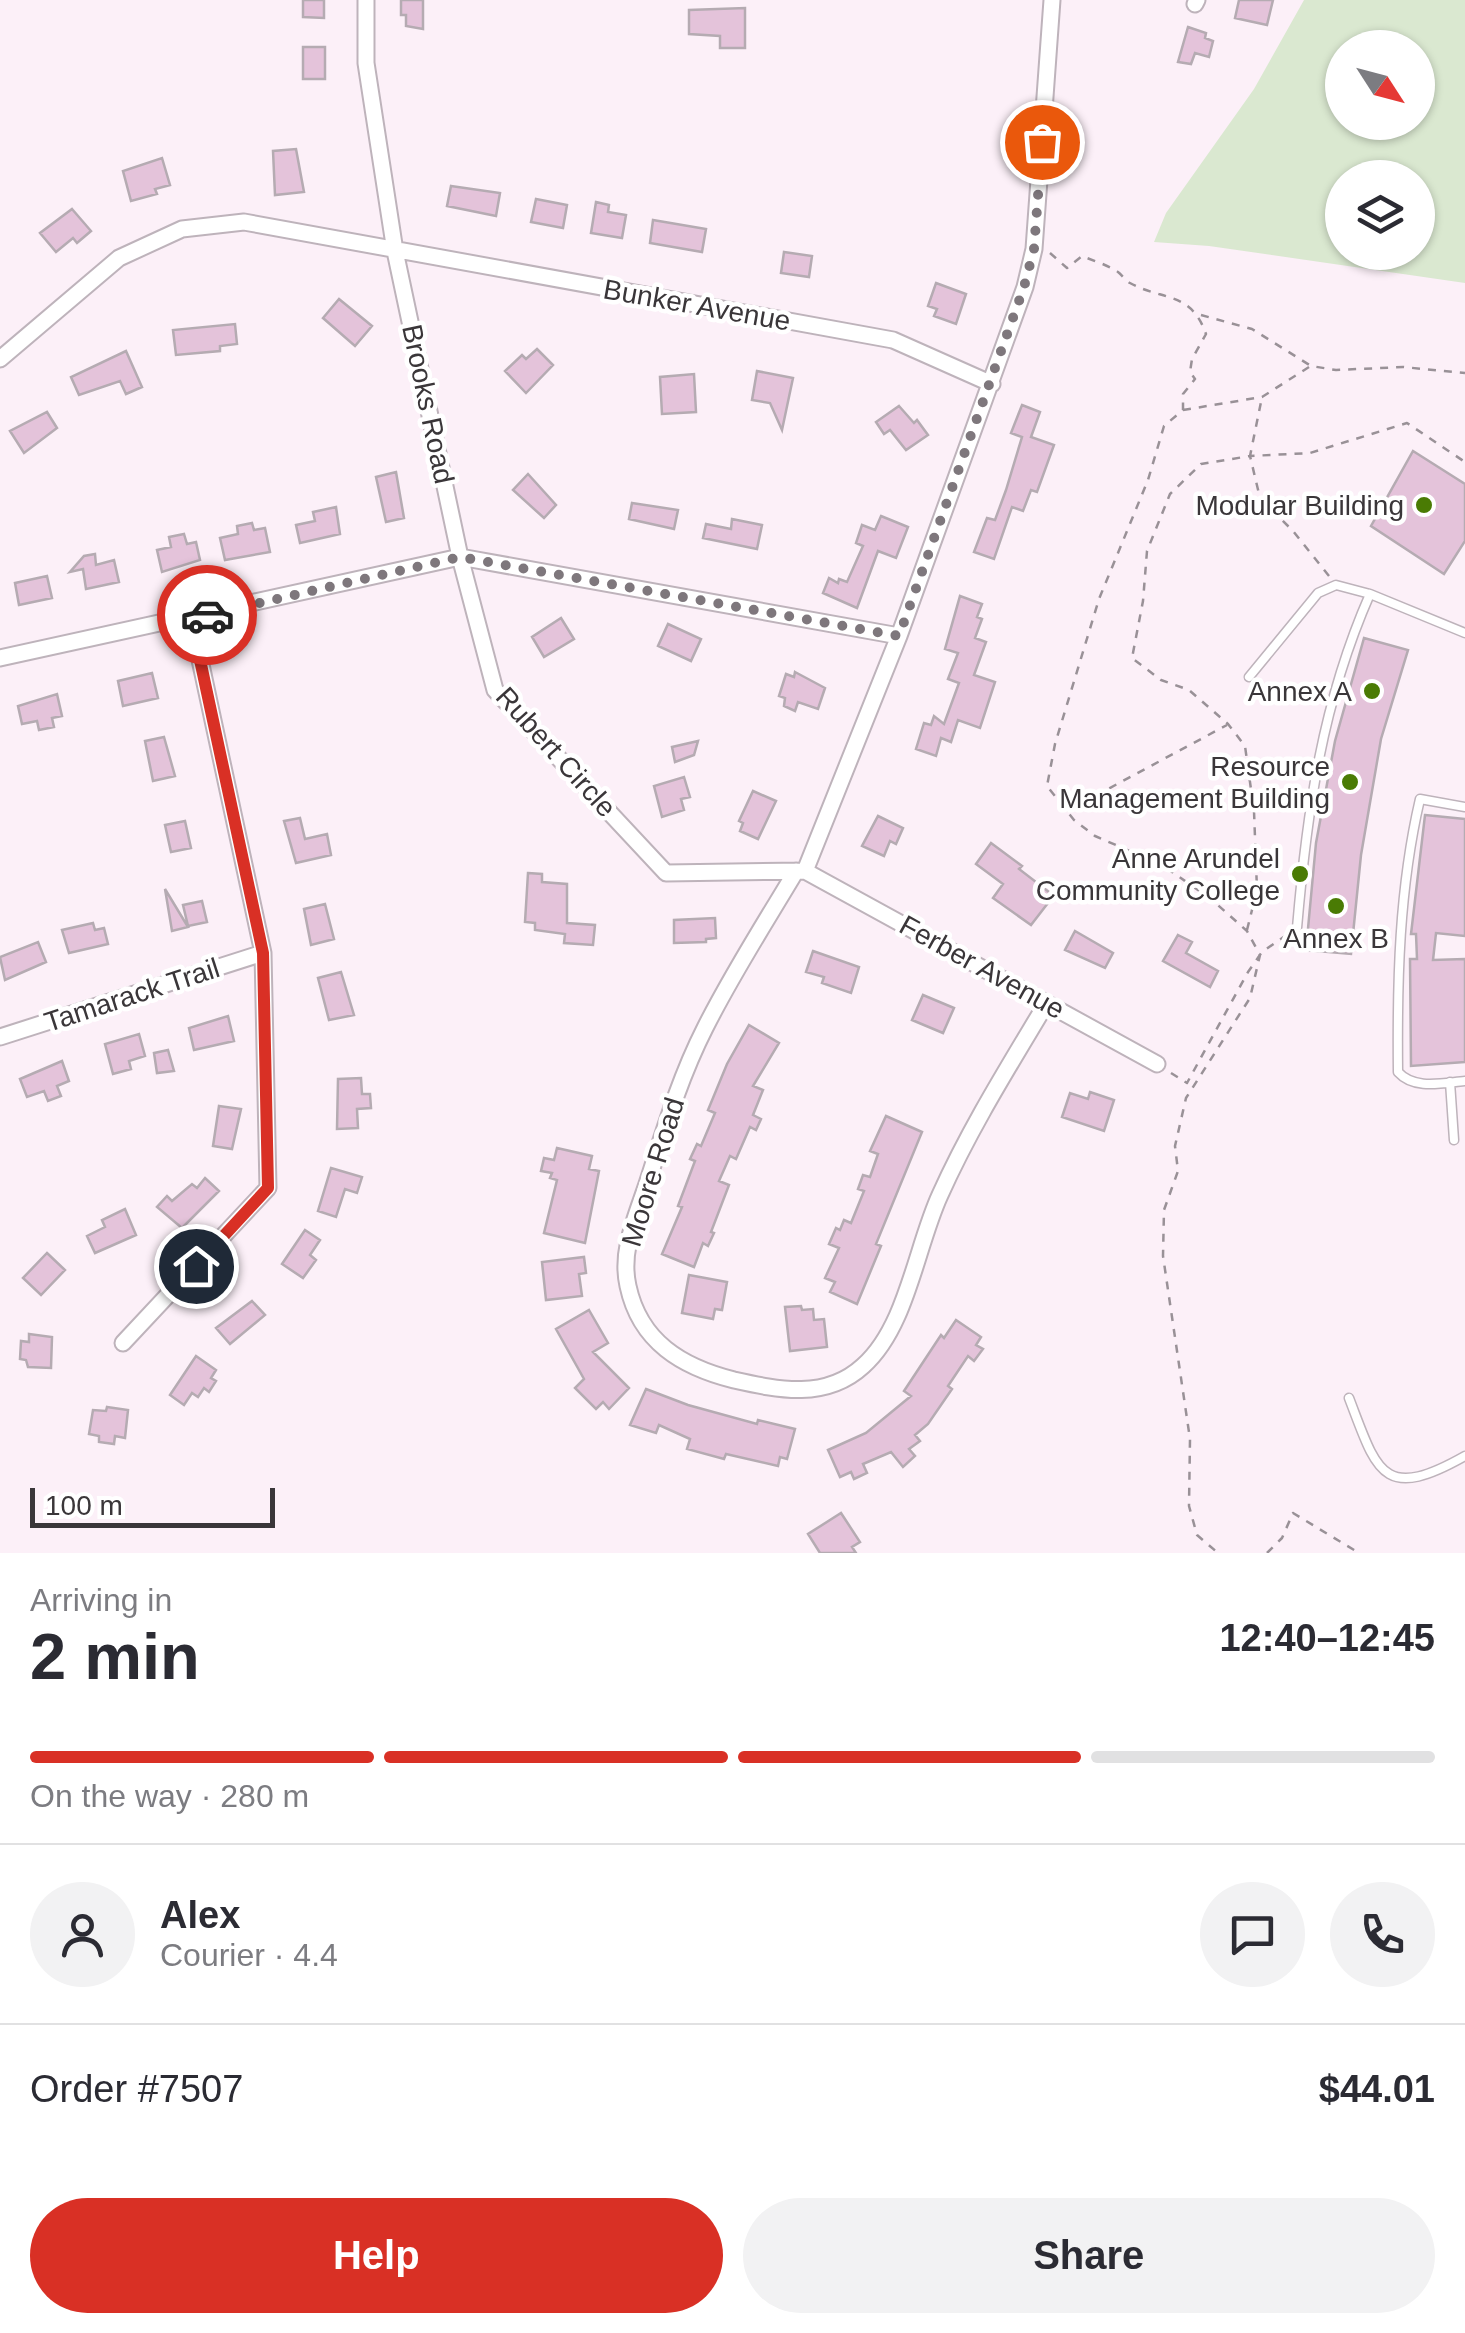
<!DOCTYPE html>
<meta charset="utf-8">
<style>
body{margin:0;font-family:Helvetica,sans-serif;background:#f2f2f3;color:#2b2b33;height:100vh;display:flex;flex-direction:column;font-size:38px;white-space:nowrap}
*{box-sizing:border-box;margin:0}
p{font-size:32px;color:#7c7c81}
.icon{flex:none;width:55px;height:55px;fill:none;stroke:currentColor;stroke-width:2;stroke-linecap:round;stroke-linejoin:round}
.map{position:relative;height:1553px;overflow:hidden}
.panel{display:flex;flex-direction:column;background:#fff;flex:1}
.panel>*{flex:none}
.needle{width:65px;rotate:126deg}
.fabs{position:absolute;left:1325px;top:30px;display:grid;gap:20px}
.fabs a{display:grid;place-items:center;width:110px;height:110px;border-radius:50%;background:#fff;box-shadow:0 2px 8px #0004;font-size:50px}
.scale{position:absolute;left:30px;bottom:25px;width:245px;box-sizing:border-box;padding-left:10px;border:5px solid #3a3639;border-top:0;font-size:28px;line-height:35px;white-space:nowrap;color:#3a3639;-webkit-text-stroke:8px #fff;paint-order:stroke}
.pin{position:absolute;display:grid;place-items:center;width:85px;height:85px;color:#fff;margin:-42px;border:5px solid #fff;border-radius:50%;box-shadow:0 2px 10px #0007}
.courier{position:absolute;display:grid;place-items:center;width:100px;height:100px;margin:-50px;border:8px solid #d93025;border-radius:50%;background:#fff;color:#222;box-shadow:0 2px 12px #0007}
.summary em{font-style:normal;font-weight:700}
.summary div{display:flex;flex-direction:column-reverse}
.summary{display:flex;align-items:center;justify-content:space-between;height:170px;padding:0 30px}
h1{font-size:65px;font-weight:700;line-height:75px}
.bar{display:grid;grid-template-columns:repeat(4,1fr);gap:15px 10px;align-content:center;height:120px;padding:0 30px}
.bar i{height:12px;border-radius:8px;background:#e1e1e2}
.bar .current{background:#d93025}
.bar p{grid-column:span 4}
.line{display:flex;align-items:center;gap:25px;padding:0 30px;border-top:2px solid #e1e1e2}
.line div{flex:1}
.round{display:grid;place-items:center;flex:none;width:105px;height:105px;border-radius:52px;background:#f2f2f3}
.cta{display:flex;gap:20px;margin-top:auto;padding:20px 30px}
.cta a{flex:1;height:115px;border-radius:60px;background:#d93025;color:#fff;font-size:40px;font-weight:700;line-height:115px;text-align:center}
.cta a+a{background:#f2f2f3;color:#2b2b33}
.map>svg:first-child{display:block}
.green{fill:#dae8d0;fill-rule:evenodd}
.building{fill:#e4c3da;stroke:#b5abb2;stroke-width:2.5}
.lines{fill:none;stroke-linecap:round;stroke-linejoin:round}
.service-casing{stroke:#beb3bb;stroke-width:11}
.minor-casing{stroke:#beb3bb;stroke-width:19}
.path{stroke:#999197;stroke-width:2.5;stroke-dasharray:8 8;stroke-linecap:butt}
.service{stroke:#fff;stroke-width:8}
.minor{stroke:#fff;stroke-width:15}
.done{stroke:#7e777c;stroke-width:10;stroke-dasharray:0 18}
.route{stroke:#d93025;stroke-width:12}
.poi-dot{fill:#4a7b04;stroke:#fff;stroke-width:4}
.labels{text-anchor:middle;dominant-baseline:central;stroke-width:9;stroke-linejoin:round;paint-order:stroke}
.street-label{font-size:28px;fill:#3a3639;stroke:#fff}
.poi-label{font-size:28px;fill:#3a3639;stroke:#fff;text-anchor:end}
</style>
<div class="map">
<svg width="1465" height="1553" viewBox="0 0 1465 1553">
<rect width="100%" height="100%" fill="#fcf0f8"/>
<!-- green -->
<path class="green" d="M1304,0H1465V283L1209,246L1154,242L1166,213L1254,89ZM1342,48H1418V122H1342ZM1342,178H1418V252H1342Z"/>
<!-- building -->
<path class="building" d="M303,0H324V18L303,17Z
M401,0H423V29L406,26V15H401Z
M1239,0H1273L1267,25L1235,18Z
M745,8V48H720V36L689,34V10Z
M1188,27L1206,33L1205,38L1213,41L1209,57L1195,53L1191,64L1178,62Z
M303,47H325V79H303Z
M296,149L304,192L275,195L273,151Z
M162,158L170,185L155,189L157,194L131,201L123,171Z
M451,186L500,193L496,216L447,206Z
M536,199L567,205L563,228L531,222Z
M596,202L609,205L608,212L626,215L622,238L591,233Z
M72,209L91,231L77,243L73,238L56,252L40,233Z
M653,220L706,229L702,252L650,243Z
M784,252L812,256L809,277L781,273Z
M936,283L966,294L956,324L934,316L937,309L928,306Z
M339,299L372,326L355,346L323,318Z
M235,324L237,344L220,346V351L176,355L173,330Z
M537,349L553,365L526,393L505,371L522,355L526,359Z
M126,351L142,387L126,394L120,381L79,395L71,377Z
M757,371L793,378L782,430L770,403L752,400Z
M694,374L696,412L662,414L660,377Z
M1022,405L1040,412L1031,437L1054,445L1037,492L1031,490L1023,511L1012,507L994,559L974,552L987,518L995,520L1006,490L1022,437L1011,433Z
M899,406L914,423L917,420L928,435L906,450L890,430L884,434L876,422Z
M47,412L57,428L24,453L10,431Z
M1413,451L1465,484V541L1444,574L1371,526Z
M396,472L404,518L386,522L376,477Z
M528,474L556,505L544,518L513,490Z
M632,503L678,510L674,529L629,519Z
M336,507L340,534L300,543L296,525L315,521L313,512Z
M881,516L908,527L896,558L878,551L857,608L823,593L829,578L838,583L839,579L847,582L863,546L856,543L862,525L875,530Z
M732,519L762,525L757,549L703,538L706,524L731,529Z
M252,523L254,530L265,528L270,552L225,560L220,538L238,534L237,526Z
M184,534L187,544L196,542L200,560L162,572L157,550L171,547L169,537Z
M95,554L96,565L114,560L119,582L86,589L83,569L70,572L84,556Z
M47,576L52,598L19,605L15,583Z
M960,596L982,604L977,617L982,619L975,638L986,642L974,675L995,682L980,728L958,720L951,742L941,738L936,756L916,749L924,723L931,725L934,716L944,724L959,683L948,679L958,653L945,649Z
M561,618L574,639L544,657L532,637Z
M668,624L701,639L691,661L658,646Z
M1364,638L1408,650L1381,739L1361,855L1351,954L1306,950L1316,843L1335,741Z
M795,672L825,688L818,709L798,702L795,711L784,706L785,698L779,696L786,674L794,677Z
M152,673L158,698L123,706L118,681Z
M57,694L62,716L52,718L54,727L39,730L37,721L22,724L18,706Z
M164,737L175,776L153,781L145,741Z
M698,741L694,755L675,762L672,747Z
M684,777L690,797L681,799L684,810L662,817L654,786Z
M753,791L776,801L758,839L740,831L743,823L739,821Z
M1425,815L1465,819V936L1436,933L1433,960L1465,959V1062L1411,1066L1410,959H1417L1416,934H1411Z
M878,816L903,828L896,844L890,841L884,856L862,846Z
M300,818L305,839L327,834L331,855L296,863L284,821Z
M185,821L191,848L171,852L165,825Z
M991,843L1022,866L1019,869L1049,892L1044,900L1048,903L1031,925L993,898L1003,884L976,864Z
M528,873L542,874V882L567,884V923L595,925L593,945L564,943L565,934L535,930V923L525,922Z
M165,889L188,927L172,931Z
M202,901L207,922L188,926L183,905Z
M325,904L334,939L311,945L304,909Z
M715,918L716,938L706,939V942L674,943V920Z
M93,923L95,930L104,928L108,944L69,953L62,930Z
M1075,931L1113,953L1105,968L1065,950Z
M1178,935L1192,942L1186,953L1218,971L1210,987L1163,961Z
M38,942L46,962L5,980L0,957Z
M813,951L859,967L851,993L822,983L824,977L806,972Z
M341,972L354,1015L329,1020L318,978Z
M923,995L954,1008L943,1033L912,1020Z
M228,1016L234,1041L194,1050L189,1028Z
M749,1025L779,1043L753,1086L763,1090L753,1115L761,1119L756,1130L750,1127L736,1159L730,1156L719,1181L729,1185L711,1232L714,1233L708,1246L703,1243L694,1267L662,1254L682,1207L678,1206L695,1161L690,1159L697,1144L701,1146L715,1113L708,1110L727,1064Z
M139,1034L145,1056L129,1061L131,1069L113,1074L105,1044Z
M168,1050L174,1071L157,1073L154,1053Z
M62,1061L69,1081L57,1086L61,1096L48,1101L44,1091L27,1097L20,1079Z
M361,1078L362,1094H370L371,1108L357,1109L358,1128L337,1129L338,1079Z
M1090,1092L1114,1100L1104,1131L1062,1117L1070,1093L1088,1099Z
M219,1106L241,1109L232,1149L213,1146Z
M886,1116L922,1132L876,1244L881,1246L857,1304L830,1292L835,1282L825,1278L839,1248L829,1244L836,1228L840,1230L844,1220L851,1223L864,1191L858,1189L863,1175L870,1177L878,1154L870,1151Z
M557,1148L592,1156L589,1169L599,1171L585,1243L544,1233L557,1180L550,1178L552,1173L541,1171L544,1158L554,1160Z
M331,1168L362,1177L357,1193L345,1189L336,1217L318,1211Z
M205,1178L219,1191L182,1228L157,1207L167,1196L172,1201L192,1184L197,1188Z
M125,1209L136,1235L95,1253L87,1236L105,1227L102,1220Z
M305,1230L320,1240L310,1255L316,1260L303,1278L282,1264Z
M47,1253L65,1270L41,1295L23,1278Z
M584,1257L586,1273L579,1274L582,1296L546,1300L542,1262Z
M689,1275L727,1282L722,1310L715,1309L713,1319L682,1313Z
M252,1301L265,1315L230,1344L216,1328Z
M801,1306L802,1310L813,1309L814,1320L824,1319L827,1347L790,1351L785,1307Z
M589,1310L608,1343L593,1352L629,1388L609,1409L603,1402L596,1409L575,1388L584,1379L556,1329Z
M956,1320L981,1337L976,1345L983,1349L974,1361L968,1356L948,1386L952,1389L928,1424L915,1435L920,1441L909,1449L915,1456L903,1467L891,1452L863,1464L867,1473L854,1479L851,1472L840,1477L828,1450L866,1433L911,1396L904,1391L941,1335L944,1338Z
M29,1334L52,1337L51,1368L28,1367L26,1360L20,1359L21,1341L29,1342Z
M196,1356L216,1370L211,1378L216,1381L209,1392L204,1388L198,1397L192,1393L184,1405L170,1395Z
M646,1389L688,1405L757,1424L758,1420L795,1429L787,1459L780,1457L778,1466L726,1454L724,1459L687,1449L690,1439L659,1425L656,1433L630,1425Z
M107,1407L128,1410L125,1438L115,1436L114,1444L99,1442V1436L89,1434L93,1410L106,1411Z
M841,1513L860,1542L852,1547L856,1553H820L808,1534Z"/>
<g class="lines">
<!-- service casing -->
<g class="service-casing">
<path id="service" d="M1249,677L1318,593L1336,585L1370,594
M1465,807L1420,799C1399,889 1397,980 1398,1072C1414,1090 1442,1083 1465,1081
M1297,928C1307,811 1322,703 1370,594L1465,633
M1450,1082L1454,1140
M1349,1398C1377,1471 1382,1503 1465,1456"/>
</g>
<!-- minor casing -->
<g class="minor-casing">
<path id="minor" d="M366,0V63L395,251L460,557L495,690L666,873L805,871L1157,1064
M1195,4L1197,0
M0,359L119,258L182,229L244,222L893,340L992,384
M0,658L460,557L899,636
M796,871C765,923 732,974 705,1028C680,1077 664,1131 647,1184C636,1217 620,1251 628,1286C640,1342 682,1367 734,1380C779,1390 826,1400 863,1366C907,1327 916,1247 940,1195C970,1128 1009,1066 1046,1004
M805,871L899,636L1025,287L1034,249L1052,0
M0,1037L263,953
M123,1343L268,1188L263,953L191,618"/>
</g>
<!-- path -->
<path class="path" d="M1050,253L1067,268L1082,256C1094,261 1108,265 1118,272C1122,275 1126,281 1130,283C1163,301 1191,291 1206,334L1192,359L1190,372L1195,379L1183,394V410L1164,426L1148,480L1099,599L1055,744L1047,786L1074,820L1095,836L1162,865L1211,899L1247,931L1260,955L1250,998L1186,1098L1175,1146L1178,1171L1164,1210L1163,1256L1190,1439L1189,1506L1197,1535L1218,1553
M1201,315L1252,329L1311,366L1336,370L1403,367L1465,373
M1183,410L1262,397L1309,367
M1329,576L1293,531L1260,498L1250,456L1310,453L1407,423L1465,462
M1067,811L1227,725
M1247,930L1257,890L1254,811L1245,746L1228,724L1189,690L1161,680L1132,658L1143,601L1147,551L1170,494L1201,464L1250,456L1262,397
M1171,1073L1187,1083L1248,972L1262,952L1288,934
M1267,1553L1282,1538L1293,1513L1359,1553"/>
<!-- service -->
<use href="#service" class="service"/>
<!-- minor -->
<use href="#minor" class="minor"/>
</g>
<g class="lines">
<!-- done -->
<path class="done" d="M207,615L460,557L899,636L1024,287L1034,249L1042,142"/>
<!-- route -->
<path class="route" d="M196,1266L268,1188L263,953L191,618L207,615"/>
</g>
<!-- markers -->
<g class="poi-dot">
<circle cx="1424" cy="505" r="10"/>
<circle cx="1372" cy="691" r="10"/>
<circle cx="1350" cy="782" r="10"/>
<circle cx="1300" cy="874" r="10"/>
<circle cx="1336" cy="906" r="10"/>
</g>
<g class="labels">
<!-- street labels -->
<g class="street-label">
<text transform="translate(697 305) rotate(10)">Bunker Avenue</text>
<text transform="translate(428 404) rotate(78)">Brooks Road</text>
<text transform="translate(556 752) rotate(48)">Rubert Circle</text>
<text transform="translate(982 967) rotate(29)">Ferber Avenue</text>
<text transform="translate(132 995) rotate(-18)">Tamarack Trail</text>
<text transform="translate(653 1172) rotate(-73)">Moore Road</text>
</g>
<!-- poi labels -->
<g class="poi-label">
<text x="1404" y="505">Modular Building</text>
<text x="1352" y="691">Annex A</text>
<text x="1330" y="766">Resource<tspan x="1330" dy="32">Management Building</tspan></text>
<text x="1280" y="858">Anne Arundel<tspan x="1280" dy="32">Community College</tspan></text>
<text x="1336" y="938" text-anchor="middle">Annex B</text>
</g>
</g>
</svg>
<div class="fabs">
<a><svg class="needle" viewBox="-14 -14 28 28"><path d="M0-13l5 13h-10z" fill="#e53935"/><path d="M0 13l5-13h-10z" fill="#7c7c81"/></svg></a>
<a><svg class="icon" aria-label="layers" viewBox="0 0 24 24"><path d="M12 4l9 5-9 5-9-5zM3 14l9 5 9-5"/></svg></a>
</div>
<div class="scale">100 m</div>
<div class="pin" style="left:1042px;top:142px;background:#ea580c"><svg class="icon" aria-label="bag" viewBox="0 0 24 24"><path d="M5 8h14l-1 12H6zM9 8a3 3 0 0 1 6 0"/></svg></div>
<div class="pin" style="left:196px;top:1266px;background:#1f2937"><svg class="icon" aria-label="home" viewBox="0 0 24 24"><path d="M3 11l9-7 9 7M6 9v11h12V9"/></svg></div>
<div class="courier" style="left:207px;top:615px"><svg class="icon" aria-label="car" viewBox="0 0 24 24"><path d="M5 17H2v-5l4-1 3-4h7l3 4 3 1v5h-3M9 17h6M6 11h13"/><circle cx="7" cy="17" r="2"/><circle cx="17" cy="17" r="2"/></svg></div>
</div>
<section class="panel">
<div class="summary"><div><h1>2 min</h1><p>Arriving in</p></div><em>12:40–12:45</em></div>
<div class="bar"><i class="current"></i><i class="current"></i><i class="current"></i><i></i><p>On the way · 280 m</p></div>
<div class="line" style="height:180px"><a class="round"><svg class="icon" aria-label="person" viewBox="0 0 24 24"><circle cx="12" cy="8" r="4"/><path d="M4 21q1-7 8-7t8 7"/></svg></a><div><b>Alex</b><p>Courier · 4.4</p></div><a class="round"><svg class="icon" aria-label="chat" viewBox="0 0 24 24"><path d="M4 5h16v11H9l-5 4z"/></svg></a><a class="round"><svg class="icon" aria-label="phone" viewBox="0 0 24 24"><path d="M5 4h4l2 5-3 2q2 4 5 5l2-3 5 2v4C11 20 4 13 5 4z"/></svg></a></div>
<div class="line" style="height:130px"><div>Order #7507</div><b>$44.01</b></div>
<div class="cta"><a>Help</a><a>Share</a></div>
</section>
